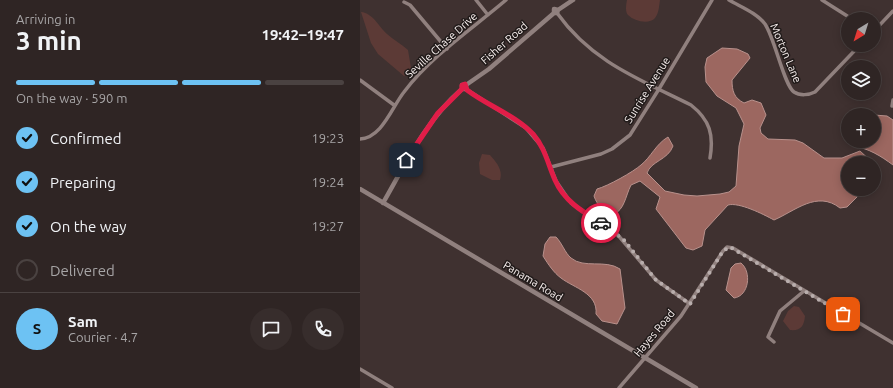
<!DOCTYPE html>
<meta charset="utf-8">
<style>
body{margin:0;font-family:Ubuntu,sans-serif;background:#372d2c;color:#f1f3f6;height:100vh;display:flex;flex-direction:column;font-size:15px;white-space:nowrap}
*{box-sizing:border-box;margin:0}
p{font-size:13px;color:#a7a5a6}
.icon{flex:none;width:22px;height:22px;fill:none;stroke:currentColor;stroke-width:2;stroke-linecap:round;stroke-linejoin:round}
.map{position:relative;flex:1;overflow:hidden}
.sheet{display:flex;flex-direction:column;background:#2f2524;width:360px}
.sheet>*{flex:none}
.needle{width:26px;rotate:218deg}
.tools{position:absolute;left:481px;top:12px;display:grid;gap:8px}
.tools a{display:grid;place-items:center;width:40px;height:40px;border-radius:50%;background:#2f2524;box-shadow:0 2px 10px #0003,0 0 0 1px #4a4241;font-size:20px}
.pin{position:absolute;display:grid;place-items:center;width:34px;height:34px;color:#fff;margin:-17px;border-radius:8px;box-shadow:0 2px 6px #0006}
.courier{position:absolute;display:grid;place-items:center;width:40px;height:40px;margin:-20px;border:3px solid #e11d48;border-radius:50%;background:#fff;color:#222;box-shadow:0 1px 5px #0007}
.summary em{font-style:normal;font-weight:600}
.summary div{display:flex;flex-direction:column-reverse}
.summary{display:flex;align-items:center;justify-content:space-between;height:68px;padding:0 16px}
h1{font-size:26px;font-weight:600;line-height:30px}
.bar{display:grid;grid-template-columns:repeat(4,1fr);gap:6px 4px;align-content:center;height:48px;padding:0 16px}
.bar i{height:5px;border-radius:3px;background:#4a4241}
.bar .on{background:#6dc2f3}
.bar p{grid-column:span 4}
.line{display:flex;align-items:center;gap:10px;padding:0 16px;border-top:1px solid #4a4241}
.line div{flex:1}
.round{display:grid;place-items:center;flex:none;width:42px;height:42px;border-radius:21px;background:#372d2c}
ol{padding:0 16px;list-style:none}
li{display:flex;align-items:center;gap:12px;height:44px}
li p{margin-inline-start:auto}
li .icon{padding:4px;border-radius:50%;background:#6dc2f3;color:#111;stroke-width:4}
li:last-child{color:#a7a5a6}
li i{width:22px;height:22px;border:2px solid #4a4241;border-radius:50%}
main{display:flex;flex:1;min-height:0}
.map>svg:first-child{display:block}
.green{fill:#5c3a36}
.water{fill:#9c6760;stroke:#b8918c}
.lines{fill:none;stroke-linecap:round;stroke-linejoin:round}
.minor{stroke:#90807e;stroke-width:3.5}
.tertiary{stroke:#90807e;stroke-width:4.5}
.done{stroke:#b9aead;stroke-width:4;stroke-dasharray:0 7.2}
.route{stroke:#e11d48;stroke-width:5}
.labels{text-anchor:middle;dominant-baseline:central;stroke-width:3;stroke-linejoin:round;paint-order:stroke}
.street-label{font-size:11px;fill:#fbf2f1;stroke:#211b1a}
</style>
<main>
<section class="sheet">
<div class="summary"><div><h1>3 min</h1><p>Arriving in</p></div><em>19:42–19:47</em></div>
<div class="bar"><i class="on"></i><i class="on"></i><i class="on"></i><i></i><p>On the way · 590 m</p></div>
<ol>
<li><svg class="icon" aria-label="check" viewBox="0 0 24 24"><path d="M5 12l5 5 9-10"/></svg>Confirmed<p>19:23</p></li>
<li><svg class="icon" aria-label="check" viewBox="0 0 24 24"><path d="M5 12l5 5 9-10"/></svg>Preparing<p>19:24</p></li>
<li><svg class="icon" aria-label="check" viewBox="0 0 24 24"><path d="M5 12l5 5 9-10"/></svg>On the way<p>19:27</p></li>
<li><i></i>Delivered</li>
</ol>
<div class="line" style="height:72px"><b class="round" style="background:#6dc2f3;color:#111">S</b><div><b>Sam</b><p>Courier · 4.7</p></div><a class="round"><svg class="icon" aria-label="chat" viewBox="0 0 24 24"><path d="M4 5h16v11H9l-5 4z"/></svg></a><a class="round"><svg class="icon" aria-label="phone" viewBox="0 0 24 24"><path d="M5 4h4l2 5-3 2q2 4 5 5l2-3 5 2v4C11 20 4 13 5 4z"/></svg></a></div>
</section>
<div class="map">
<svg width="533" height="388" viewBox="0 0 533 388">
<rect width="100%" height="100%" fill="#3f3130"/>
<!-- green -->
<path class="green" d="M267,0H300C299,6 299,13 295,18C289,25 274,21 268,15C265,12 266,5 267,0Z
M1,12C13,13 19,27 27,34C34,40 41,44 48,50L51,68L48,74L44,76L18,54L11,43Z
M122,154L130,155C137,163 143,170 140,180H132L120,174L119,163Z
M434,306L439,307L445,316C444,326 441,331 430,330L423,321L428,311Z"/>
<!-- water -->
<path class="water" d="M362,48L377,49L388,54L390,58L372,80C372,91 374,98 384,103L392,100L401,103L406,115L400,128L401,133L408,139L435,140L443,143L464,158H482L500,151L513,163H488V189H498L497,197L487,207L480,208C457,190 435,211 414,220C403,214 379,202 368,205L345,230L342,246L333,250L326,248L296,209L300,197L280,181L271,185C265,197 265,209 253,215C244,213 237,205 234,196L237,189C248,186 273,172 281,165C291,157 296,144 308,137L313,146C308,160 291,161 287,173L305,191L324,195L337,196L360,194L369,192L376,186L379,146L384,124L376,108L357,96L346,82L345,67L347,58Z
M514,115L527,116L533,120V165C521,156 508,148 493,146L491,141H514Z
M190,237H196C202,243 205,253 211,258C224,269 245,259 260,269L265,308L257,324L242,321L236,314C238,293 214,288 201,278C194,273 188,264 183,256L185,244Z
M381,263C392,272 389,296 374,298L366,290L371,268L375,264Z"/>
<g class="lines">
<!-- minor -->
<path class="minor" d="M116,0L128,15
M369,0C381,7 397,13 405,24C415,39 424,85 434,92C440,96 449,95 455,92L500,45
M462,0L492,19
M44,2L50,5L87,49
M197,13C232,62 279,79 331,105C350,120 354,135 350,158
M514,31L533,11
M0,80L34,105
M106,89L166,128L183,148L196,181L211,203L257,234L296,280L330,304
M532,106L533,100
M0,139C22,138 32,107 44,92C71,56 112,29 146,0
M191,167L241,154L252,149L270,135L299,89L352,0
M414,342L408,337L420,311L444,291
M0,369L32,388
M259,388L321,316L363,251L367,247L373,248L533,343"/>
<!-- tertiary -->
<path class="tertiary" d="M198,10L197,13H194V9L198,10L213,0
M106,85L129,69L194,13
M0,189L336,388
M23,203C46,163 66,120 102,89V85H106V89H102"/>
</g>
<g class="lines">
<!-- done -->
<path class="done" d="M241,223L264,240L296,280L330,304L363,251L370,247L483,314"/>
<!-- route -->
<path class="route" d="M46,160L78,113L102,89V85L105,84L107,90C128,106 155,115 173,134C185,148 188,164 195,180C204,201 223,212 241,223"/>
</g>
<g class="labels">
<!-- street labels -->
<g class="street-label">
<text transform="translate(144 43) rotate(-41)">Fisher Road</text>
<text transform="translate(81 45) rotate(-42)">Seville Chase Drive</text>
<text transform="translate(426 53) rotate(67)">Morton Lane</text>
<text transform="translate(287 90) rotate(-58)">Sunrise Avenue</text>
<text transform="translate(173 281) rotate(31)">Panama Road</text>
<text transform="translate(294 333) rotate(-50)">Hayes Road</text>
</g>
</g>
</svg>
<div class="tools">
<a><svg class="needle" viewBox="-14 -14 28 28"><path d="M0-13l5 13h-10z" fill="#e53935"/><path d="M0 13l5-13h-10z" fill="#a7a5a6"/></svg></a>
<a><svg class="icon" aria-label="layers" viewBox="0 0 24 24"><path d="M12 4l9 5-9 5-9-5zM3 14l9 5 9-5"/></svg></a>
<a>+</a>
<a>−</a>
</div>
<div class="pin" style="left:483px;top:314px;background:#ea580c"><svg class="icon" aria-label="bag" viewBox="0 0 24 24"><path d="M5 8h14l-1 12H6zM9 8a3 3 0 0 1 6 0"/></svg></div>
<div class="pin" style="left:46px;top:160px;background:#1f2937"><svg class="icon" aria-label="home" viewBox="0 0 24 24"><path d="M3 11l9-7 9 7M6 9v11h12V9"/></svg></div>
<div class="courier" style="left:241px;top:223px"><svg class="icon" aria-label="car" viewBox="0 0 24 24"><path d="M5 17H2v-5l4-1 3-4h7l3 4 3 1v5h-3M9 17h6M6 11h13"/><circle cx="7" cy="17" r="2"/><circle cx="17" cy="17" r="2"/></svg></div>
</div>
</main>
